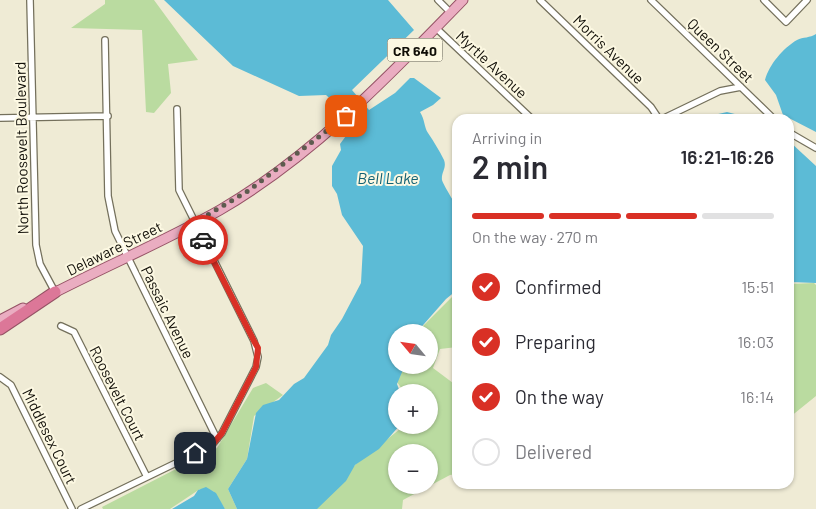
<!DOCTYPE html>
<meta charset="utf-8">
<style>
body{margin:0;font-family:Barlow,sans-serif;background:#f2f2f3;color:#2b2b33;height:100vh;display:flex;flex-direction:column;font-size:19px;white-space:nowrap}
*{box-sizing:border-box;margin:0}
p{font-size:16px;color:#7c7c81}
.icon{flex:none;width:28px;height:28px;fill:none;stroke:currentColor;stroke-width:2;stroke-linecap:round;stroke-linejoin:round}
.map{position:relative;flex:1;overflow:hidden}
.details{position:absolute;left:452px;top:114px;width:342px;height:375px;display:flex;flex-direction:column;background:#fff;border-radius:15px;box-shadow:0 1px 4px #0004}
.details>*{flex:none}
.needle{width:32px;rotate:299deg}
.tools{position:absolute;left:388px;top:324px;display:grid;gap:10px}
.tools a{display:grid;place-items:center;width:50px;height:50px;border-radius:50%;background:#fff;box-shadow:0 1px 4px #0004;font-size:25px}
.pin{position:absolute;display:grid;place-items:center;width:42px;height:42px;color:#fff;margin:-21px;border-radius:10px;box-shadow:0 2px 8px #0006}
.courier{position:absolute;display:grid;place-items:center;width:50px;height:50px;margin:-25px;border:4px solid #d93025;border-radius:50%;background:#fff;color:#222;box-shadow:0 1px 6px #0007}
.summary em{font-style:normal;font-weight:600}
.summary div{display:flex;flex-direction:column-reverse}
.summary{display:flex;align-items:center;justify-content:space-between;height:85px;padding:0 20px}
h1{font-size:32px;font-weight:600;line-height:38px}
.bar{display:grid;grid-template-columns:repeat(4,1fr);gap:8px 5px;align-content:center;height:60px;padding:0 20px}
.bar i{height:6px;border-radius:4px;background:#e1e1e2}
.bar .selected{background:#d93025}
.bar p{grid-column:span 4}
ol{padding:0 20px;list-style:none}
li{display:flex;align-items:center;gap:15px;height:55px}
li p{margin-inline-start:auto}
li .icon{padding:5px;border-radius:50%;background:#d93025;color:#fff;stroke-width:4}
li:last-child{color:#7c7c81}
li i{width:28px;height:28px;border:2px solid #e1e1e2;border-radius:50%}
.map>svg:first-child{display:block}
.green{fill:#badba0;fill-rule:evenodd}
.water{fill:#5cbbd6}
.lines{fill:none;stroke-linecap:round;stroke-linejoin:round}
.minor-casing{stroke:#74705c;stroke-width:8}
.primary-casing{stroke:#955265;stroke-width:11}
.motorway-casing{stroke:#955265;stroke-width:13}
.minor{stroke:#fff;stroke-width:5.5}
.primary{stroke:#eaadc1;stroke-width:9}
.motorway{stroke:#dc7798;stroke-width:11}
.done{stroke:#5e5b4f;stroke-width:5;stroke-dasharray:0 9}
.route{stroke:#d93025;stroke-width:6}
.labels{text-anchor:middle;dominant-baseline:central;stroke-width:4;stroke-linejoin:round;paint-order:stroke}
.shield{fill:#fcf8e2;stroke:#575449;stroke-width:1}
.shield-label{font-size:14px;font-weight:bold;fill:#100e07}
.street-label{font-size:15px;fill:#100e07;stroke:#fcf8e2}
.water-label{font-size:16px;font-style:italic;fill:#116073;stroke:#fcf8e2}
</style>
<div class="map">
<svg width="816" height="509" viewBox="0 0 816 509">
<rect width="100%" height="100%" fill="#efebd5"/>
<!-- green -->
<path class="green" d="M105,0H154L198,60L168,64L171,93L154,113L146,112L142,30L71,28L105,4Z
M814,283L816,285V396L790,417V284Z
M457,292V347L440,349L433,368L457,386V474L450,475L403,500L402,509H316L355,465L405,425H429V392H404L397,382L404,365H429V332H417ZM396,452H429V485H396Z
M266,383L283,395L254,416L247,459L228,489L237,509H225L213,491L200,489L170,509H103L102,507L217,448L253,388Z"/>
<!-- water -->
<path class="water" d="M164,0H388L414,30L352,90L369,110L395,93L410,78H414L441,98L433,105L420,112C425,120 424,127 428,133C434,142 439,150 444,160C447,168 441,172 442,180C443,184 455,204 457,206L454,215L458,222L457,290L446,299L417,332H396V365H405L397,384L400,392H396V425H400L379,449L355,465L346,481L317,509H237L228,489L247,459L256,413L263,405L279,400L294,384L304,378L328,345L331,335L342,319L361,283L363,246L342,215L337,194L332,186V166L341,150L340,144L357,121L339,102L336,104L326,95L299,96L233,66Z
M816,34V132L783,115L776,95L765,80C769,65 783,48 797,40C803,37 810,38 816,34Z
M727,112L754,119H708L714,115Z
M790,142L816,166V283L790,282Z
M206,487L216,493L225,509H172L194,496L198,490Z"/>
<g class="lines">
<!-- minor casing -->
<g class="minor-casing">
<path id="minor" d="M30,0L36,245L40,264L55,292
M438,0L451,13
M540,0L651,107L659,119
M651,0L774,119
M764,0L786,22L807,0
M436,28L532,119
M105,40L108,196L115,231L217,439
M0,118L108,116
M662,119L720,91L741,87
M790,133L816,148
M61,326L74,332L147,477
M0,377L11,385L72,509
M81,509L211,446L222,433L256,367L258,357L254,341L179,190L177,109"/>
</g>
<!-- primary casing -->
<g class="primary-casing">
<path id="primary" d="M50,295C106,266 165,241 220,210C313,156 389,76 463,0
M0,320L23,308"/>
</g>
<!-- motorway casing -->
<g class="motorway-casing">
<path id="motorway" d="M0,329L55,292"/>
</g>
<!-- minor -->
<use href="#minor" class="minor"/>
<!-- primary -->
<use href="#primary" class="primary"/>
<!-- motorway -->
<use href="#motorway" class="motorway"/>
</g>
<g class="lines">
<!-- done -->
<path class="done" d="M203,240L194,223L248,191L346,116"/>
<!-- route -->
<path class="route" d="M195,453L211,446L222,433L256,367L258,348L254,341L203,240"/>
</g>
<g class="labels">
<!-- shield labels -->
<rect class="shield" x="387.5" y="38.5" width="55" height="23" rx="4"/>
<g class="shield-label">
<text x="415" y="50">CR 640</text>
</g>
<!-- street labels -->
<g class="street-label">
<text transform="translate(609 49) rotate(44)">Morris Avenue</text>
<text transform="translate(721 50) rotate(44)">Queen Street</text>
<text transform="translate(492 64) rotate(43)">Myrtle Avenue</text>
<text transform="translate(21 148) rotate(-91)">North Roosevelt Boulevard</text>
<text transform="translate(114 248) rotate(-26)">Delaware Street</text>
<text transform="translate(168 312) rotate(64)">Passaic Avenue</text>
<text transform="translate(118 393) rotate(63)">Roosevelt Court</text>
<text transform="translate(50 436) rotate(64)">Middlesex Court</text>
</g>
<!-- water labels -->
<g class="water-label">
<text x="388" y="177">Bell Lake</text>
</g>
</g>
</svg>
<div class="tools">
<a><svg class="needle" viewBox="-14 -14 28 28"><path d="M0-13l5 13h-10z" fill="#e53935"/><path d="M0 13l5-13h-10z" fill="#7c7c81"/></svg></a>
<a>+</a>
<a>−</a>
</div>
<div class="pin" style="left:346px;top:116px;background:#ea580c"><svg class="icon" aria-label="bag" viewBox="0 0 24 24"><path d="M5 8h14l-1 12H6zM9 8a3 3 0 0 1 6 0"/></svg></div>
<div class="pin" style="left:195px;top:453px;background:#1f2937"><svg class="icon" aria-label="home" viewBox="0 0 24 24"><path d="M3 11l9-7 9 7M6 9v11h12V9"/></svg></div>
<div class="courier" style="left:203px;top:240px"><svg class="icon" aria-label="car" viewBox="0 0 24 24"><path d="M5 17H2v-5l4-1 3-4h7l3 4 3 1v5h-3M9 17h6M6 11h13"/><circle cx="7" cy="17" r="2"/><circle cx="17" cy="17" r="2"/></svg></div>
<section class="details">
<div class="summary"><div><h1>2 min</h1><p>Arriving in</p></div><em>16:21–16:26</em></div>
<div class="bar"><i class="selected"></i><i class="selected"></i><i class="selected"></i><i></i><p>On the way · 270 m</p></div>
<ol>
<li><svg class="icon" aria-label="check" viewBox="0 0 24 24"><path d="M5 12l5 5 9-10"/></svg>Confirmed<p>15:51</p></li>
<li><svg class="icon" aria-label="check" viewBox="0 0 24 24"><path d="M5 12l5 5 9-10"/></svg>Preparing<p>16:03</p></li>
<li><svg class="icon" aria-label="check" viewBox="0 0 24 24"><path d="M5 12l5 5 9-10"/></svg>On the way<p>16:14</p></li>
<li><i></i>Delivered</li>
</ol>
</section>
</div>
